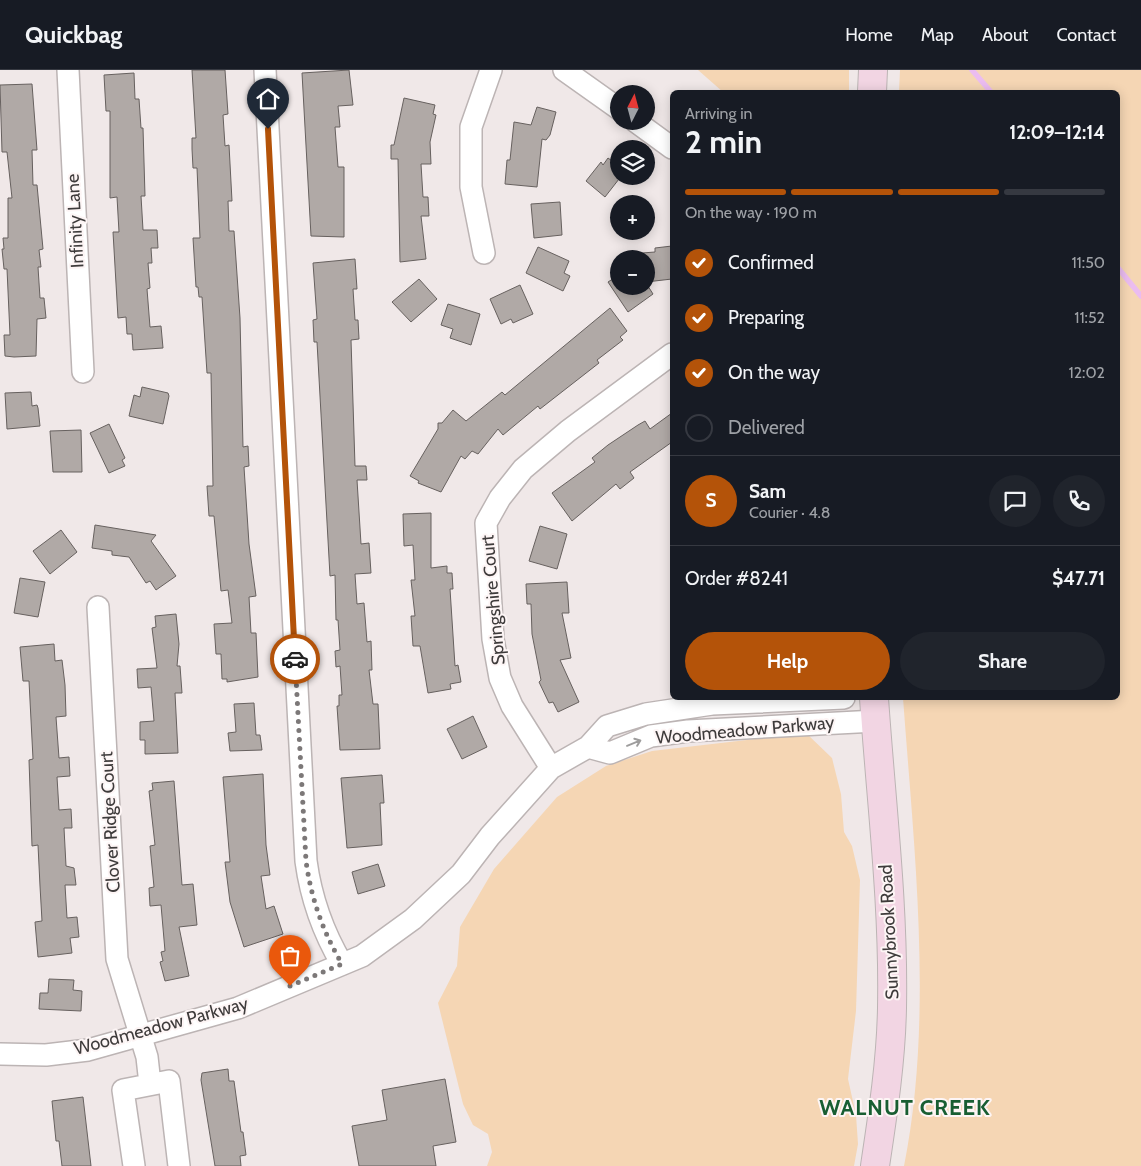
<!DOCTYPE html>
<meta charset="utf-8">
<style>
body{margin:0;font-family:Cabin,sans-serif;background:#20242c;color:#f1f3f6;height:100vh;display:flex;flex-direction:column;font-size:19px;white-space:nowrap}
*{box-sizing:border-box;margin:0}
p{font-size:16px;color:#9ea1a6}
.icon{flex:none;width:28px;height:28px;fill:none;stroke:currentColor;stroke-width:2;stroke-linecap:round;stroke-linejoin:round}
.map{position:relative;flex:1;overflow:hidden}
.side{position:absolute;left:670px;top:20px;width:450px;height:610px;display:flex;flex-direction:column;background:#171b24;border-radius:8px;box-shadow:0 2px 12px #0003}
.side>*{flex:none}
.needle{width:32px;rotate:6deg}
.controls{position:absolute;left:610px;top:15px;display:grid;gap:10px}
.controls a{display:grid;place-items:center;width:45px;height:45px;border-radius:50%;background:#171b24;box-shadow:0 2px 12px #0003;font-size:25px}
.pin{position:absolute;display:grid;place-items:center;width:42px;height:42px;color:#fff;margin:-51px -21px;border-radius:50% 50% 50% 0;rotate:-45deg;box-shadow:0 0 5px #0007}
.pin .icon{rotate:45deg}
.courier{position:absolute;display:grid;place-items:center;width:50px;height:50px;margin:-25px;border:4px solid #b45309;border-radius:50%;background:#fff;color:#222;box-shadow:0 1px 6px #0007}
.headline em{font-style:normal;font-weight:700}
.headline div{display:flex;flex-direction:column-reverse}
.headline{display:flex;align-items:center;justify-content:space-between;height:85px;padding:0 15px}
h1{font-size:32px;font-weight:700;line-height:38px}
.bar{display:grid;grid-template-columns:repeat(4,1fr);gap:8px 5px;align-content:center;height:60px;padding:0 15px}
.bar i{height:6px;border-radius:4px;background:#363941}
.bar .on{background:#b45309}
.bar p{grid-column:span 4}
.line{display:flex;align-items:center;gap:12px;padding:0 15px;border-top:1px solid #363941}
.line div{flex:1}
.round{display:grid;place-items:center;flex:none;width:52px;height:52px;border-radius:26px;background:#20242c}
ol{padding:0 15px;list-style:none}
li{display:flex;align-items:center;gap:15px;height:55px}
li p{margin-inline-start:auto}
li .icon{padding:5px;border-radius:50%;background:#b45309;color:#fff;stroke-width:4}
li:last-child{color:#9ea1a6}
li i{width:28px;height:28px;border:2px solid #363941;border-radius:50%}
.action{display:flex;gap:10px;margin-top:auto;padding:10px 15px}
.action a{flex:1;height:58px;border-radius:30px;background:#b45309;color:#fff;font-size:20px;font-weight:700;line-height:58px;text-align:center}
.action a+a{background:#20242c;color:#f1f3f6}
header{display:flex;align-items:center;gap:30px;box-sizing:border-box;height:70px;padding:0 25px;background:#171b24;border-bottom:1px solid #363941}
header strong{font-size:24px}
nav{display:flex;gap:28px;margin-inline-start:auto;font-size:18px}
.map>svg:first-child{display:block}
.green{fill:#f5d6b4}
.lines{fill:none;stroke-linecap:round;stroke-linejoin:round}
.stream{stroke:#ebbcf0;stroke-width:5.5}
.building{fill:#b0a9a6;stroke:#67615f}
.minor-casing{stroke:#bcb4b4;stroke-width:24}
.secondary-casing{stroke:#bcb4b4;stroke-width:30}
.minor{stroke:#fff;stroke-width:21}
.secondary{stroke:#f2d5e3;stroke-width:28}
.oneway{stroke:#9e9d9d}
.done{stroke:#7c7878;stroke-width:5;stroke-dasharray:0 9}
.route{stroke:#b45309;stroke-width:6}
.labels{text-anchor:middle;dominant-baseline:central;stroke-width:4;stroke-linejoin:round;paint-order:stroke}
.street-label{font-size:18px;fill:#3e3b3b;stroke:#fdf5f5}
.district-label{font-size:22px;font-weight:bold;letter-spacing:1px;fill:#185e32;stroke:#fdf5f5}
</style>
<header>
<strong>Quickbag</strong>
<nav><a>Home</a><a>Map</a><a>About</a><a>Contact</a></nav>
</header>
<div class="map">
<svg width="1141" height="1096" viewBox="0 0 1141 1096">
<rect width="100%" height="100%" fill="#f0e8e8"/>
<!-- green -->
<path class="green" d="M698,0H849V22H723Z
M900,0H1141V1096H904C934,947 914,779 903,628H1118V22H899Z
M806,663L832,688L841,724L844,762L852,776L860,810L856,941L848,1009L856,1045L858,1074L854,1096H487L492,1082L488,1064L473,1055L463,1034L438,933L457,896L460,857L494,799L557,727L606,696L652,681Z"/>
<g class="lines">
<!-- stream -->
<path class="stream" d="M972,0L991,22
M1118,198L1141,226"/>
</g>
<!-- building -->
<path class="building" d="M192,0H225L228,44L223,45L225,76L229,75L232,131H228L229,161H234L240,248L243,377L248,376L249,396L244,397L249,474L256,526L249,527L251,563H256L258,607L227,612V609H222L221,584H216L214,554L232,553L228,520L221,521L214,446H209L207,416H213L211,303H207L202,227H199L198,217H196L193,168H200L197,98H193L192,79V68H196Z
M349,0L353,35L338,36L340,57H335L338,97H344V167L311,166L302,3Z
M134,3L135,29H139L141,58H143L145,126H141L143,160H157L158,178H151L152,193H148L150,218L147,219L150,257L161,256L163,278L133,280L132,264H127L126,247L118,248L113,162H119L117,127L110,128V41H106L104,5Z
M32,14L37,80H32L33,115H37L43,179L39,180L41,197H38L40,228H44L46,248L37,249L36,286L14,287L5,286L4,265H10L7,199H4L2,179H4L3,168H8V128H12L7,82H2L0,15Z
M404,28L435,35L433,44L436,45L430,72L431,94H421L423,127H428L429,146H421L426,189L400,192L398,89H391V75H394Z
M537,37L556,42L550,65L546,70L542,69L537,117L505,114L507,90H510L514,52L531,55Z
M608,88L619,96V109L605,127L586,111L601,92L603,95Z
M560,132L562,165L534,168L531,134Z
M672,176V209L646,212V189H634L642,183L655,182V178Z
M538,177L569,191L564,203L570,206L563,221L526,203Z
M355,189L357,219H353L355,250H358L359,269L351,270L355,396H366L367,410H357L361,474L369,473L371,503L355,504L357,534L364,533L367,572L371,571L372,600H369L373,634H378L380,679L340,680L337,636H339V625H342L340,596L336,597L335,581L340,580L338,550H336L335,505L330,506L317,272H314L313,250L317,249L313,193Z
M619,205V216H646V213L653,224L628,242L608,212Z
M419,209L437,229L411,252L392,232Z
M520,215L533,244L513,253L511,249L501,254L490,229Z
M448,234L480,244L471,275L450,268L453,259L441,255Z
M610,238L627,261L620,267L623,270L597,290L599,293L540,339L538,336L503,365L498,359L478,384L472,381L465,389L461,386L441,422L418,413L419,411L410,406L438,359V353H442L453,340L466,351L502,322L505,325Z
M142,317L168,323L169,326L163,354L129,346L134,325L140,327Z
M31,322L32,336L37,335L38,338L40,356L7,359L5,323Z
M672,343V372L630,402L634,408L620,419L616,414L572,451L552,423L595,392L592,388L608,375L638,355L645,351L650,359Z
M109,354L125,388L122,390L125,396L109,403L90,363Z
M81,360L82,402H53L50,361Z
M431,443V498L447,496V503H452L453,519H450L455,596L458,595L461,612L450,614L451,619L428,623L420,576H413L411,546H415L411,510H415L413,475L404,476L403,444Z
M95,455L156,465L151,471L176,506L156,520L150,511L146,513L129,487L112,485V481L92,478Z
M540,456L567,464L557,499L529,491Z
M61,460L77,482L50,504L33,481Z
M20,508L45,512L38,547L14,543Z
M567,512L569,543H562L571,588L560,590L579,632L558,642L553,632L549,633L539,612L541,610L532,564L531,534H527L526,514Z
M176,544L179,574L177,596H180L182,623H175L178,683L145,684V670H140V652L154,651L151,617L138,618L137,599L157,598L152,558L156,557L155,546Z
M54,574L55,591L62,590L65,615L66,646L56,647L59,688L69,687L70,706L57,707L59,740L71,739L72,758H64L66,796L74,798L76,815H65L67,848L77,847L79,867L70,868L72,883L38,887L35,852L42,851L40,816L38,775L32,776L29,690L33,689L29,611H23L20,577Z
M254,633L256,665H260L262,680L230,681L228,663L236,662L234,634Z
M473,646L487,677L462,689L447,659Z
M263,704L266,775L270,805L261,806L266,839L274,836L283,864L244,877L230,832L225,792H230L223,707Z
M382,705L384,733H380L382,775L347,778L341,708Z
M174,711L182,815L193,814L197,855L179,857L189,906L165,911L160,892L163,891L161,882L165,881L161,835L150,836L149,818L154,817L150,776L155,775L149,721L153,720L152,713Z
M378,794L385,816L358,824L352,802Z
M49,909L74,910L73,920L82,921L81,941L39,939L40,923H48Z
M228,999L229,1011H234L241,1062H243L246,1085L240,1086L241,1096H215L201,1010L202,1003Z
M445,1009L456,1072L433,1076L436,1096H359L352,1056L387,1050L382,1020Z
M83,1027L91,1096H62L59,1071H56L52,1031Z"/>
<g class="lines">
<!-- minor casing -->
<g class="minor-casing">
<path id="minor" d="M68,0L83,302
M265,0L306,791C311,828 323,862 342,894
M564,0L619,39
M635,51L672,78
M484,183L471,117V57L491,0
M98,537L117,889L147,987L150,1014
M588,677L610,683L651,666L688,661L876,651
M551,698L512,636L500,608L493,569L486,453L500,428L523,399L568,361L672,284
M0,984L46,985L88,980L238,938L362,886L413,849L461,804L490,766L551,698L588,677L607,656L646,644L712,634L844,628
M134,1096L123,1020L169,1011L179,1096"/>
</g>
<!-- secondary casing -->
<g class="secondary-casing">
<path id="secondary" d="M872,22L873,0
M874,628C881,731 894,834 892,938C891,991 883,1043 875,1096"/>
</g>
<!-- minor -->
<use href="#minor" class="minor"/>
<!-- secondary -->
<use href="#secondary" class="secondary"/>
</g>
<!-- one-way arrows -->
<defs><path id="oneway-shaft" d="M-6 0H5M1.5-3L5.5 0L1.5 3" fill="none" stroke-width="1.6" stroke-linecap="round" stroke-linejoin="round" transform="scale(1.25)"/></defs>
<use class="oneway" href="#oneway-shaft" transform="translate(634 673) rotate(-22)"/>
<g class="lines">
<!-- done -->
<path class="done" d="M290,916L342,894C323,862 311,828 306,791L295,589"/>
<!-- route -->
<path class="route" d="M268,59L295,589"/>
</g>
<g class="labels">
<!-- street labels -->
<g class="street-label">
<text transform="translate(75 151) rotate(-93)">Infinity Lane</text>
<text transform="translate(493 530) rotate(-95)">Springshire Court</text>
<text transform="translate(745 660) rotate(-5)">Woodmeadow Parkway</text>
<text transform="translate(110 752) rotate(-93)">Clover Ridge Court</text>
<text transform="translate(889 862) rotate(-93)">Sunnybrook Road</text>
<text transform="translate(161 956) rotate(-15)">Woodmeadow Parkway</text>
</g>
<!-- district labels -->
<g class="district-label">
<text x="905" y="1037">WALNUT CREEK</text>
</g>
</g>
</svg>
<div class="controls">
<a><svg class="needle" viewBox="-14 -14 28 28"><path d="M0-13l5 13h-10z" fill="#e53935"/><path d="M0 13l5-13h-10z" fill="#9ea1a6"/></svg></a>
<a><svg class="icon" aria-label="layers" viewBox="0 0 24 24"><path d="M12 4l9 5-9 5-9-5zM3 14l9 5 9-5"/></svg></a>
<a>+</a>
<a>−</a>
</div>
<div class="pin" style="left:290px;top:916px;background:#ea580c"><svg class="icon" aria-label="bag" viewBox="0 0 24 24"><path d="M5 8h14l-1 12H6zM9 8a3 3 0 0 1 6 0"/></svg></div>
<div class="pin" style="left:268px;top:59px;background:#1f2937"><svg class="icon" aria-label="home" viewBox="0 0 24 24"><path d="M3 11l9-7 9 7M6 9v11h12V9"/></svg></div>
<div class="courier" style="left:295px;top:589px"><svg class="icon" aria-label="car" viewBox="0 0 24 24"><path d="M5 17H2v-5l4-1 3-4h7l3 4 3 1v5h-3M9 17h6M6 11h13"/><circle cx="7" cy="17" r="2"/><circle cx="17" cy="17" r="2"/></svg></div>
<section class="side">
<div class="headline"><div><h1>2 min</h1><p>Arriving in</p></div><em>12:09–12:14</em></div>
<div class="bar"><i class="on"></i><i class="on"></i><i class="on"></i><i></i><p>On the way · 190 m</p></div>
<ol>
<li><svg class="icon" aria-label="check" viewBox="0 0 24 24"><path d="M5 12l5 5 9-10"/></svg>Confirmed<p>11:50</p></li>
<li><svg class="icon" aria-label="check" viewBox="0 0 24 24"><path d="M5 12l5 5 9-10"/></svg>Preparing<p>11:52</p></li>
<li><svg class="icon" aria-label="check" viewBox="0 0 24 24"><path d="M5 12l5 5 9-10"/></svg>On the way<p>12:02</p></li>
<li><i></i>Delivered</li>
</ol>
<div class="line" style="height:90px"><b class="round" style="background:#b45309;color:#fff">S</b><div><b>Sam</b><p>Courier · 4.8</p></div><a class="round"><svg class="icon" aria-label="chat" viewBox="0 0 24 24"><path d="M4 5h16v11H9l-5 4z"/></svg></a><a class="round"><svg class="icon" aria-label="phone" viewBox="0 0 24 24"><path d="M5 4h4l2 5-3 2q2 4 5 5l2-3 5 2v4C11 20 4 13 5 4z"/></svg></a></div>
<div class="line" style="height:65px"><div>Order #8241</div><b>$47.71</b></div>
<div class="action"><a>Help</a><a>Share</a></div>
</section>
</div>
